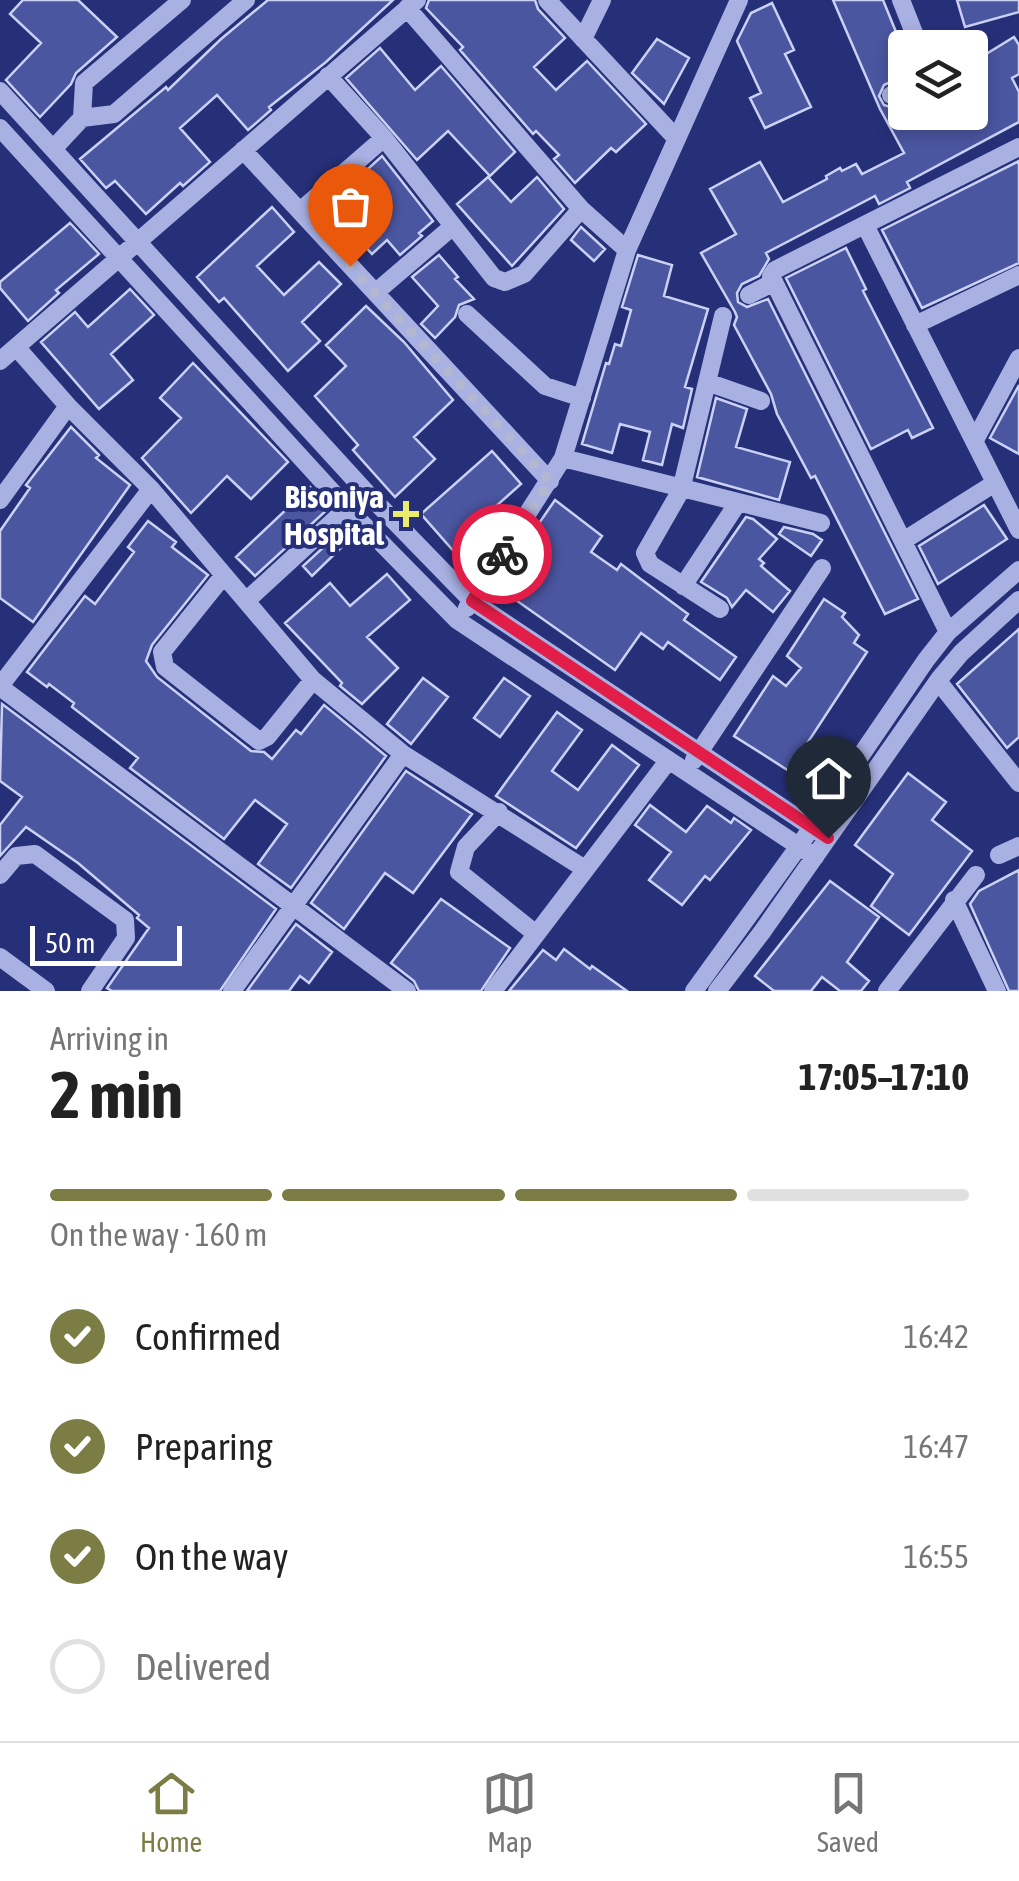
<!DOCTYPE html>
<meta charset="utf-8">
<style>
body{margin:0;font-family:"Asap Condensed",sans-serif;background:#f2f2f2;color:#222;height:100vh;display:flex;flex-direction:column;font-size:38px;white-space:nowrap}
*{box-sizing:border-box;margin:0}
p{font-size:32px;color:#767676}
.icon{flex:none;width:55px;height:55px;fill:none;stroke:currentColor;stroke-width:2;stroke-linecap:round;stroke-linejoin:round}
.map{position:relative;height:991px;overflow:hidden}
.panel{display:flex;flex-direction:column;background:#fff;flex:1}
.panel>*{flex:none}
.buttons{position:absolute;left:888px;top:30px;display:grid;gap:20px}
.buttons a{display:grid;place-items:center;width:100px;height:100px;border-radius:10px;background:#fff;box-shadow:0 5px 15px #0003;font-size:50px}
.scale{position:absolute;left:30px;bottom:25px;width:152px;box-sizing:border-box;padding-left:10px;border:5px solid #fff;border-top:0;font-size:28px;line-height:35px;white-space:nowrap;color:#fff;-webkit-text-stroke:8px #263079;paint-order:stroke}
.pin{position:absolute;display:grid;place-items:center;width:85px;height:85px;color:#fff;margin:-102px -42px;border-radius:50% 50% 50% 0;rotate:-45deg;box-shadow:0 0 10px #0007}
.pin .icon{rotate:45deg}
.courier{position:absolute;display:grid;place-items:center;width:100px;height:100px;margin:-50px;border:8px solid #e11d48;border-radius:50%;background:#fff;color:#222;box-shadow:0 2px 12px #0007}
.overview em{font-style:normal;font-weight:700}
.overview div{display:flex;flex-direction:column-reverse}
.overview{display:flex;align-items:center;justify-content:space-between;height:170px;padding:0 50px}
h1{font-size:65px;font-weight:700;line-height:75px}
.bar{display:grid;grid-template-columns:repeat(4,1fr);gap:15px 10px;align-content:center;height:120px;padding:0 50px}
.bar i{height:12px;border-radius:8px;background:#e0e0e0}
.bar .active{background:#7c7d44}
.bar p{grid-column:span 4}
ol{padding:0 50px;list-style:none}
li{display:flex;align-items:center;gap:30px;height:110px}
li p{margin-inline-start:auto}
li .icon{padding:10px;border-radius:50%;background:#7c7d44;color:#fff;stroke-width:4}
li:last-child{color:#767676}
li i{width:55px;height:55px;border:5px solid #e0e0e0;border-radius:50%}
.menu{display:flex;justify-content:space-around;align-items:center;height:140px;border-top:2px solid #e0e0e0;background:#fff;font-size:28px;color:#767676}
.menu a{display:grid;justify-items:center;gap:5px}
.menu .active{color:#7c7d44}
.map>svg:first-child{display:block}
.building{fill:#4a56a0;stroke:#cbd1f3;stroke-width:2.5}
.lines{fill:none;stroke-linecap:round;stroke-linejoin:round}
.minor{stroke:#a9b1e3;stroke-width:18}
.done{stroke:#b3b7d0;stroke-width:10;stroke-dasharray:0 18}
.route{stroke:#e11d48;stroke-width:12}
.poi-dot{fill:#eaec6e;stroke:#263079;stroke-width:4}
.labels{text-anchor:middle;dominant-baseline:central;stroke-width:8;stroke-linejoin:round;paint-order:stroke}
.poi-label{font-size:32px;font-weight:bold;fill:#fff;stroke:#263079;text-anchor:end}
</style>
<div class="map">
<svg width="1019" height="991" viewBox="0 0 1019 991">
<rect width="100%" height="100%" fill="#263079"/>
<!-- building -->
<path class="building" d="M23,0H78L117,37L76,73L71,84L40,117L6,80L41,43L10,14Z
M268,0H393L326,62L269,107L271,110L248,130L217,95L180,128L210,162L183,186L180,183L146,214L115,181L106,188L80,159L166,87L168,90L221,39Z
M429,0H535L538,9L565,38L534,67L556,90L587,61L646,124L616,152L611,148L575,183L554,159L559,155L536,131L533,134L460,50L463,47L426,8Z
M833,0H883L905,54V75L884,85L879,96L884,105L890,107L905,101V112H970V64L1014,37L1019,45V74L1012,78L1019,92V122L907,182L910,188L879,204L875,196L766,253L769,259L759,276L742,284L737,293L738,302L747,307L768,299L918,599L885,614L815,476L811,478L777,414L771,394L734,325L737,317L735,312L701,253L736,234L710,189L760,162L783,202L827,179L826,176L840,168L842,171L856,164L862,174L904,153L880,109Z
M957,0H1019V12L965,27Z
M772,3L794,50L785,54L811,107L765,128L750,98L761,93L737,41L751,13Z
M657,39L689,58L664,104L632,73Z
M380,48L415,90L441,66L515,152L490,176L448,131L417,160L346,78Z
M382,156L433,221L419,233L422,236L400,255L387,240L372,254L352,232L381,206L358,178Z
M1019,161V263L922,308L882,230Z
M488,177L511,202L537,177L564,209L512,266L457,204Z
M272,207L294,232L257,266L284,295L319,262L341,284L302,322L320,341L288,371L224,298L219,302L197,277Z
M70,223L99,254L56,290L59,293L28,321L0,288V282Z
M581,227L605,249L594,261L571,240Z
M846,248L866,289L863,291L933,428L912,438L908,430L871,449L786,278Z
M439,255L458,277L455,279L474,299L459,305L455,317L435,338L421,324L438,306L412,277Z
M638,255L672,265L664,296L708,309L685,387L692,389L683,428L672,424L662,465L643,460L650,432L620,424L612,453L582,444L606,363L609,364L615,344L621,346L631,310L622,307Z
M130,289L154,315L111,354L133,380L99,409L41,342L75,312L88,327Z
M366,306L404,342L453,400L414,437L435,459L395,497L353,450L358,445L315,396L346,366L326,345Z
M193,363L288,462L251,499L227,476L191,513L142,458L181,418L160,398Z
M1019,385V454L990,438Z
M716,398L747,409L736,447L790,462L779,500L697,477Z
M71,427L99,455L96,458L130,485L33,622L0,598V531L30,488L26,485Z
M492,451L521,484L486,515L494,523L457,555L421,514Z
M310,487L330,507L255,576L236,557Z
M555,500L602,536L591,552L617,570L621,564L642,580L688,614L684,620L736,657L720,680L668,642L663,649L641,633L615,670L496,586Z
M984,505L1007,539L938,584L919,546Z
M746,517L753,519L777,539L759,559L764,563L761,566L790,591L773,612L746,590L732,607L727,598L701,582Z
M148,521L176,542L172,547L208,575L152,645L146,661L157,677L251,751L264,752L272,759L296,730L301,734L324,705L386,756L291,888L258,864L287,824L255,800L224,839L130,768L138,758L72,707L74,703L49,684L47,687L27,672L85,596L95,604L134,552L128,547Z
M784,527L813,534L822,540L811,556L779,534Z
M339,533L348,541L312,576L303,566Z
M387,574L410,600L367,637L398,668L362,704L340,686L342,683L285,623L330,583L350,606Z
M824,599L845,613L842,617L859,635L854,643L867,652L789,771L734,736L773,676L786,686L801,668L787,656Z
M1019,629V737L1007,748L957,684Z
M423,678L448,697L411,744L387,724Z
M504,678L530,696L500,737L474,718Z
M2,704L276,909L220,991H112L107,988L149,928L137,918L139,915L78,863L26,827L0,856V825L22,797L0,781Z
M557,712L582,730L552,771L578,790L612,745L639,765L576,848L496,796Z
M406,771L472,814L413,893L385,873L344,929L311,903Z
M908,773L946,802L932,820L972,851L909,935L871,906L893,874L855,845Z
M650,805L686,832L707,806L731,823L734,818L751,830L710,880L705,876L682,905L649,880L671,852L635,825Z
M1019,870V991H1009L970,904L979,891Z
M830,881L879,917L847,962L869,981L861,991H840L822,977L811,991H774L755,976Z
M441,899L510,948L481,991H419L414,981L391,963Z
M296,924L332,952L309,983L300,976L289,991H247Z
M564,949L590,969L592,966L627,991H509L543,950L556,960Z"/>
<g class="lines">
<!-- minor -->
<path class="minor" d="M547,0L676,138
M901,0L920,48
M407,8L581,209L627,250
M583,39L602,0
M970,52L979,47
M328,76L384,138L494,278L505,282L524,274L581,209
M0,91L366,492L472,601L828,838
M891,95L905,87
M82,118L84,83L182,0
M0,128L347,508L457,620L815,857
M53,149L82,118L114,114L246,0
M243,150L550,481
M300,211L384,138
M865,225L1019,530
M376,292L452,227
M749,295L774,282
M467,314L545,386L582,398
M915,325L1019,275
M17,348L68,406L151,489L313,680L403,754L585,869
M0,361L417,0
M707,382L761,401
M975,440L1019,358
M563,458L821,523
M0,500L68,406
M903,541L995,483
M224,575L162,652L165,667L259,741L267,737L313,680
M683,586L737,504
M246,601L354,502
M467,608L563,458L627,250L739,0
M720,609L650,564L645,553L681,490L723,316
M948,632L771,276L775,270L1019,147
M938,681L1019,783
M0,686L151,489
M0,687L407,991
M694,760L822,568
M499,812L466,847L459,872L536,934
M999,855L1019,846
M0,875L16,856L35,854L125,920L126,938L90,991
M954,900L997,991
M0,957L46,991
M232,991L403,754
M493,991L668,761
M694,991L799,846L926,660L948,632L1019,570
M717,991L762,932L940,678L961,653L1019,600
M887,991L976,875"/>
</g>
<g class="lines">
<!-- done -->
<path class="done" d="M350,266L550,481L502,554"/>
<!-- route -->
<path class="route" d="M502,554L472,601L828,838"/>
</g>
<!-- markers -->
<path class="poi-dot" d="M401 499h10v10h10v10h-10v10h-10v-10h-10v-10h10z"/>
<g class="labels">
<!-- poi labels -->
<g class="poi-label">
<text x="384" y="496">Bisoniya<tspan x="384" dy="37">Hospital</tspan></text>
</g>
</g>
</svg>
<div class="buttons">
<a><svg class="icon" aria-label="layers" viewBox="0 0 24 24"><path d="M12 4l9 5-9 5-9-5zM3 14l9 5 9-5"/></svg></a>
</div>
<div class="scale">50 m</div>
<div class="pin" style="left:350px;top:266px;background:#ea580c"><svg class="icon" aria-label="bag" viewBox="0 0 24 24"><path d="M5 8h14l-1 12H6zM9 8a3 3 0 0 1 6 0"/></svg></div>
<div class="pin" style="left:828px;top:838px;background:#1f2937"><svg class="icon" aria-label="home" viewBox="0 0 24 24"><path d="M3 11l9-7 9 7M6 9v11h12V9"/></svg></div>
<div class="courier" style="left:502px;top:554px"><svg class="icon" aria-label="bike" viewBox="0 0 24 24"><circle cx="6" cy="16" r="4"/><circle cx="18" cy="16" r="4"/><path d="M6 16l4-8h5l3 8M10 8l3 8H6M13 5h3"/></svg></div>
</div>
<section class="panel">
<div class="overview"><div><h1>2 min</h1><p>Arriving in</p></div><em>17:05–17:10</em></div>
<div class="bar"><i class="active"></i><i class="active"></i><i class="active"></i><i></i><p>On the way · 160 m</p></div>
<ol>
<li><svg class="icon" aria-label="check" viewBox="0 0 24 24"><path d="M5 12l5 5 9-10"/></svg>Confirmed<p>16:42</p></li>
<li><svg class="icon" aria-label="check" viewBox="0 0 24 24"><path d="M5 12l5 5 9-10"/></svg>Preparing<p>16:47</p></li>
<li><svg class="icon" aria-label="check" viewBox="0 0 24 24"><path d="M5 12l5 5 9-10"/></svg>On the way<p>16:55</p></li>
<li><i></i>Delivered</li>
</ol>
</section>
<nav class="menu">
<a class="active"><svg class="icon" aria-label="home" viewBox="0 0 24 24"><path d="M3 11l9-7 9 7M6 9v11h12V9"/></svg>Home</a>
<a><svg class="icon" aria-label="map" viewBox="0 0 24 24"><path d="M3 6l6-2 6 2 6-2v14l-6 2-6-2-6 2zM9 4v14M15 6v14"/></svg>Map</a>
<a><svg class="icon" aria-label="saved" viewBox="0 0 24 24"><path d="M7 4h10v16l-5-4-5 4z"/></svg>Saved</a>
</nav>
